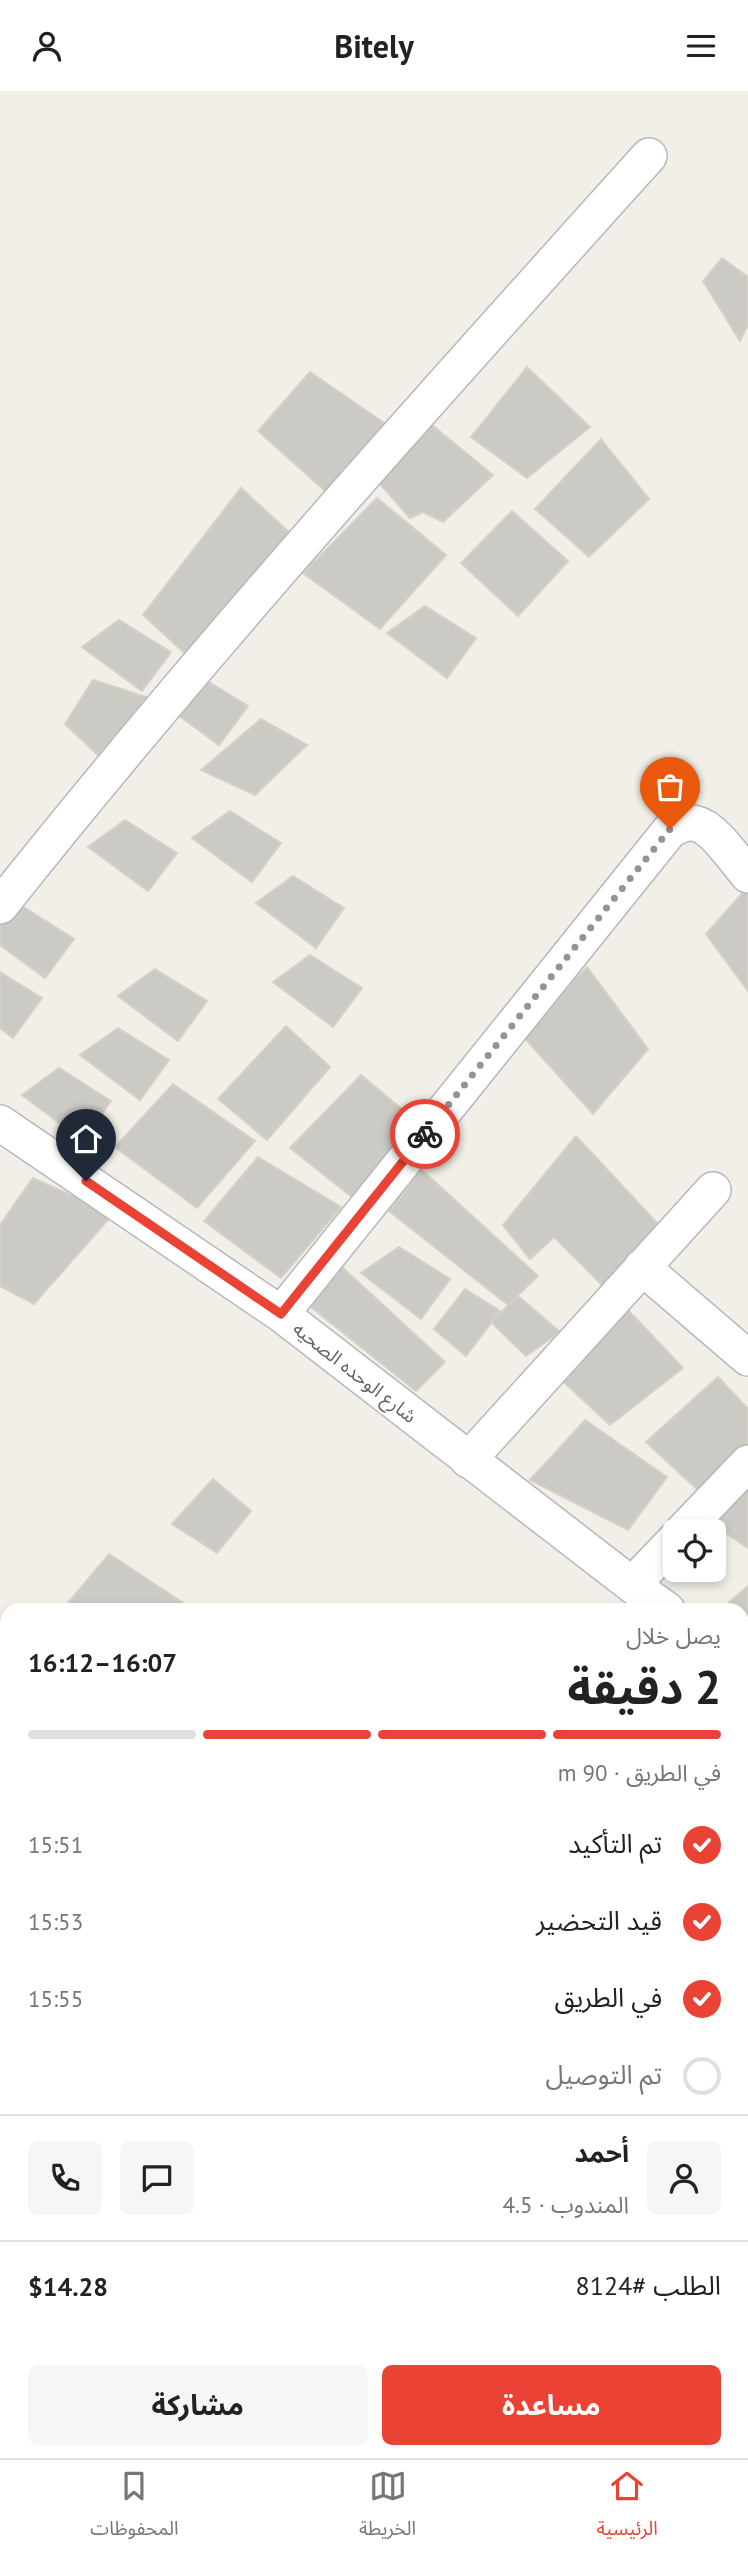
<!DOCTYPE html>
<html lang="ar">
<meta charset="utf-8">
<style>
body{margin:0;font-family:"PT Sans","Noto Sans Arabic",sans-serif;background:#f6f6f6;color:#222;direction:rtl;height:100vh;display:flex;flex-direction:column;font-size:26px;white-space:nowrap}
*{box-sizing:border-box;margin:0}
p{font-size:23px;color:#767676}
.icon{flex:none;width:38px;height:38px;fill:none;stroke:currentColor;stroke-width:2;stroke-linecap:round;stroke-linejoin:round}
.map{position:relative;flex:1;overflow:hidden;direction:ltr}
.panel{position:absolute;left:0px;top:1512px;width:749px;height:856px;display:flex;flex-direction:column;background:#fff;border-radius:21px 21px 0 0;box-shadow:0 4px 10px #0003;direction:rtl}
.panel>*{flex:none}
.buttons{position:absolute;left:663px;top:1428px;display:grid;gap:14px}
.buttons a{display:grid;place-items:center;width:63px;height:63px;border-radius:10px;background:#fff;box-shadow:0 4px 10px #0003;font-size:35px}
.pin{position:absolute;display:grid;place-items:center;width:60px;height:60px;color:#fff;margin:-72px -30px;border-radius:50% 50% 50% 0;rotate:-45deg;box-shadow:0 0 7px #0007}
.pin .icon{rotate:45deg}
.courier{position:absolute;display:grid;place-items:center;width:70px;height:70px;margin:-35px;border:5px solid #ea4335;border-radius:50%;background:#fff;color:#222;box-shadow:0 2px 9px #0007}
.summary em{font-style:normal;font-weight:700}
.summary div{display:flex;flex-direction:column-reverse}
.summary{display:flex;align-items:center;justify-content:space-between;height:119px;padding:0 28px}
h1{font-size:46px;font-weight:700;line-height:52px}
.bar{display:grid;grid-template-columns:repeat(4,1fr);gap:10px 7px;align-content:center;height:84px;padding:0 28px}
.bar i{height:9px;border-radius:5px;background:#e0e0e0}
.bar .active{background:#ea4335}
.bar p{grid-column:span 4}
.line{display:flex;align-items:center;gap:18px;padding:0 28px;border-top:2px solid #e0e0e0}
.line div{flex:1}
.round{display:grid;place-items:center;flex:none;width:74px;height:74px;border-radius:10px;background:#f6f6f6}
ol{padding:0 28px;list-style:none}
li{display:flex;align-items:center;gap:21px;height:77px}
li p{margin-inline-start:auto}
li .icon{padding:7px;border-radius:50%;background:#ea4335;color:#fff;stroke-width:4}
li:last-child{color:#767676}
li i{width:38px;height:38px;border:4px solid #e0e0e0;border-radius:50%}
.button{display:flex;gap:14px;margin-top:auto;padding:14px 28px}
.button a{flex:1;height:80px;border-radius:10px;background:#ea4335;color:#fff;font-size:28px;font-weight:700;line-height:80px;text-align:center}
.button a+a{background:#f6f6f6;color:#222}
header{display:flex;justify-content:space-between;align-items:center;height:91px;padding:0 28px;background:#fff;font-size:32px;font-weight:700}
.dock{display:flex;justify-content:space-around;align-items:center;height:98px;border-top:2px solid #e0e0e0;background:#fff;font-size:19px;color:#767676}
.dock a{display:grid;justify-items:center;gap:4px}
.dock .active{color:#ea4335}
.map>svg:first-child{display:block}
.building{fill:#cccac5;stroke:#d6d1c6;stroke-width:2}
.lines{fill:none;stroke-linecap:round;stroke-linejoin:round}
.minor-casing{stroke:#b5b8bc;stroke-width:38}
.path{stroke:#9cc7a9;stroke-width:4.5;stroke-dasharray:7 3.5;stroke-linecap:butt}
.minor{stroke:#fff;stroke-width:35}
.done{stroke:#929495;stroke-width:7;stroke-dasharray:0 12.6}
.route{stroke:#ea4335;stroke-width:9}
.labels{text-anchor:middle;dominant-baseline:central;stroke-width:5;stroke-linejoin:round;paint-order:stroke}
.street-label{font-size:19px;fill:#5f6368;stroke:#fff}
</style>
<header><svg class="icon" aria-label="menu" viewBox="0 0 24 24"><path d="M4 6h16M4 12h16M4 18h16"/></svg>Bitely<svg class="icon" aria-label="person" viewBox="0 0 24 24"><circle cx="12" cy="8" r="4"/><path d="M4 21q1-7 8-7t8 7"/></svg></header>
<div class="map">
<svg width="748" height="2367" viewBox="0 0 748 2367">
<rect width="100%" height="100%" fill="#f1efe8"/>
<!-- building -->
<path class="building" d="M722,167L748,186V234L740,250L703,190Z
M527,276L590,336L527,387L471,346Z
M310,281L400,343L333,407L258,340Z
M427,330L493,384L443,431L423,421L410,427L372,384Z
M601,348L649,408L589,466L535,418Z
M241,397L302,453L205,581L143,524Z
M377,407L446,464L380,538L303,482Z
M512,420L568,470L518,525L461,472Z
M425,515L476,547L447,587L387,542Z
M119,529L171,561L142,600L82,556Z
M196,583L248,615L219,654L159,610Z
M93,589L159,610L113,678L65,633Z
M261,628L307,654L255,704L201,679Z
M230,720L281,752L252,791L192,747Z
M125,729L177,762L148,800L88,756Z
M293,785L344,817L316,857L256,812Z
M746,798L748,802V900L706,843Z
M22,815L74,848L45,887L0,854V832Z
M310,864L362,897L333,936L273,891Z
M587,876L648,958L593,1023L521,943Z
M155,878L207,910L178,950L118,905Z
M0,881L42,907L13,947L0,937Z
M286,935L330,976L267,1049L218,1008Z
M118,937L169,969L140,1009L80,964Z
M59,977L111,1010L82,1049L22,1004Z
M361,984L428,1040L366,1117L290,1057Z
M173,993L255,1050L197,1117L115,1056Z
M576,1045L658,1133L604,1196L554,1146L530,1168L503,1134Z
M258,1066L341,1116L281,1187L204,1130Z
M422,1079L538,1185L508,1214L389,1120Z
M33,1087L113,1123L34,1213L0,1195V1134Z
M399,1156L450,1188L421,1228L361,1182Z
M330,1165L445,1271L416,1300L297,1205Z
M465,1198L500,1220L466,1265L434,1238Z
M518,1205L560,1241L526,1265L491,1231Z
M627,1218L683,1277L610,1334L555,1283Z
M718,1286L748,1318V1365L701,1402L646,1351Z
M585,1329L667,1386L628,1439L530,1389Z
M213,1388L251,1420L217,1462L172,1433Z
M741,1396L748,1400V1457L708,1430Z
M109,1463L194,1519H62Z
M748,1495V1539L742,1535V1519H720Z"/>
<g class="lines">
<!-- minor casing -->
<g class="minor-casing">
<path id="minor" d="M0,815C206,556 428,310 649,65
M0,1032L281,1223L632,1494L667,1519
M642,1176L748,1267
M281,1223L670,739C678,735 688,730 697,733C714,737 736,770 748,784
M468,1369L713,1099
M683,1440L748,1372
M632,1494L676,1448
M742,1568L748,1572"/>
</g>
<!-- path -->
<path class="path" d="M29,2367L34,2361"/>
<!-- minor -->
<use href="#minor" class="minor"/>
</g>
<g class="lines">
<!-- done -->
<path class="done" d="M425,1043L670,738"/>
<!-- route -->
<path class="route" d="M86,1090L281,1223L425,1043"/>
</g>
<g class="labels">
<!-- street labels -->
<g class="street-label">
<text transform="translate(355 1281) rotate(38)">شارع الوحده الصحيه</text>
</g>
</g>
</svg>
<div class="buttons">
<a><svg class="icon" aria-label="locate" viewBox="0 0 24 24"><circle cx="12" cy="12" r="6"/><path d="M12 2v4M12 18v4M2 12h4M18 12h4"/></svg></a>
</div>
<div class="pin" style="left:670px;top:738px;background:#ea580c"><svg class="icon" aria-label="bag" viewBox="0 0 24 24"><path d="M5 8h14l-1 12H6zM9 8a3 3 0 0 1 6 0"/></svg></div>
<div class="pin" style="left:86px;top:1090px;background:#1f2937"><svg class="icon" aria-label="home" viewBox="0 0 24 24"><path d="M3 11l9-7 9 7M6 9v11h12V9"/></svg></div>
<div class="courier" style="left:425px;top:1043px"><svg class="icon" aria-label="bike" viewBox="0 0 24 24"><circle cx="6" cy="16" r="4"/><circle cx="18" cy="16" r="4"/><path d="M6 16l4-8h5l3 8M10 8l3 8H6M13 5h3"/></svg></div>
<section class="panel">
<div class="summary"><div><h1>2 دقيقة</h1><p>يصل خلال</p></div><em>16:07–16:12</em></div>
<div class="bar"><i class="active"></i><i class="active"></i><i class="active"></i><i></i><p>في الطريق · 90 m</p></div>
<ol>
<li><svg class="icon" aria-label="check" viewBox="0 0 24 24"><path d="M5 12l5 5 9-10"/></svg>تم التأكيد<p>15:51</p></li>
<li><svg class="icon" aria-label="check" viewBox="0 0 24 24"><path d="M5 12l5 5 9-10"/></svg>قيد التحضير<p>15:53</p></li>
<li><svg class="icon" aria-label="check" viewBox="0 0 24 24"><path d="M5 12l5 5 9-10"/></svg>في الطريق<p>15:55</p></li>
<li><i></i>تم التوصيل</li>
</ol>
<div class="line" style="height:126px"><a class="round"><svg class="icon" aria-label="person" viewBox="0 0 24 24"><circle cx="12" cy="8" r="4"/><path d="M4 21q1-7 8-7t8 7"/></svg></a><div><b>أحمد</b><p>المندوب · 4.5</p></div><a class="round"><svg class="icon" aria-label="chat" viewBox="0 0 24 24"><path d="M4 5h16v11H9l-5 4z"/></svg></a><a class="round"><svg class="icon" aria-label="phone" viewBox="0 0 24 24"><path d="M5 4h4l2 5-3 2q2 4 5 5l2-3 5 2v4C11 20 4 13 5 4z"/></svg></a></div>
<div class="line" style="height:91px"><div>الطلب #8124</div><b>$14.28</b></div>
<div class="button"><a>مساعدة</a><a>مشاركة</a></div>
</section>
</div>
<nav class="dock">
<a class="active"><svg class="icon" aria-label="home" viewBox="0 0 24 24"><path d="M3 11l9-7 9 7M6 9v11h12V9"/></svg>الرئيسية</a>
<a><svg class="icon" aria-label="map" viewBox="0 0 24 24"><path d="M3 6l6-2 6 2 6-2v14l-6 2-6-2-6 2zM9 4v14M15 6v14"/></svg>الخريطة</a>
<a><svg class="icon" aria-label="saved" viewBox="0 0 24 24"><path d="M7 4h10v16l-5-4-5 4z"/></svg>المحفوظات</a>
</nav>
